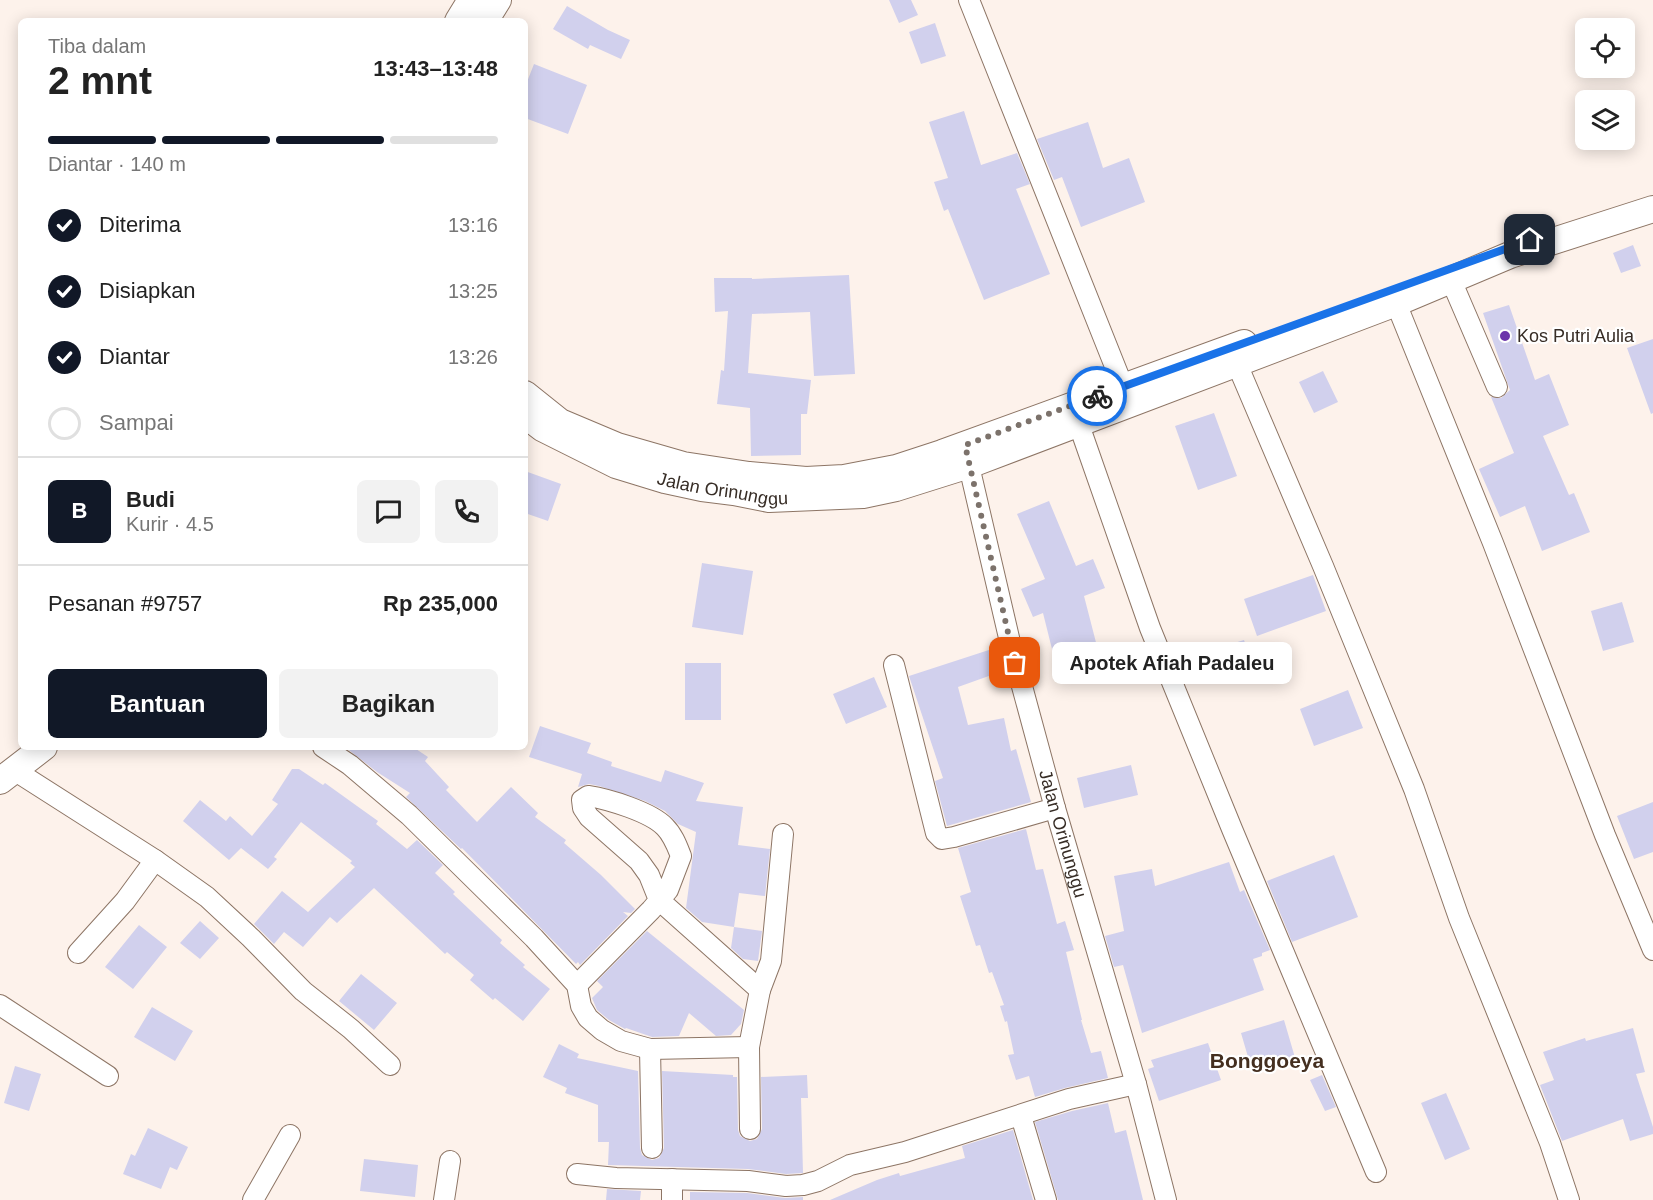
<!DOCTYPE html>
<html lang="id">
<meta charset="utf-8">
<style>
body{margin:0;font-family:Helvetica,sans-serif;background:#f2f2f2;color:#222;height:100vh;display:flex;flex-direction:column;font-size:22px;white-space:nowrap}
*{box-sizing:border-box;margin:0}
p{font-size:20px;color:#767676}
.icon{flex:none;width:33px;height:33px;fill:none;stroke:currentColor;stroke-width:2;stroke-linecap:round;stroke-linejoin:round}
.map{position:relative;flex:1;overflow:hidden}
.side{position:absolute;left:18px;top:18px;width:510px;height:732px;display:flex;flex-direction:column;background:#fff;border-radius:9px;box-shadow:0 3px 15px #0003}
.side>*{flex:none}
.tools{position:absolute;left:1575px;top:18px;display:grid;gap:12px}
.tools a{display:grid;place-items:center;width:60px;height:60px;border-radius:9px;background:#fff;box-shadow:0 3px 15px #0003;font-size:30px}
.pin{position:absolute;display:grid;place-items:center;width:51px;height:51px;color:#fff;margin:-26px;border-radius:12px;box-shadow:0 3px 9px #0006}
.courier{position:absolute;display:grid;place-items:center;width:60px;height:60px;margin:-30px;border:4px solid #1a73e8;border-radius:50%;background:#fff;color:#222;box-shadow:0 2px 8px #0007}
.bubble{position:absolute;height:42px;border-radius:9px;background:#fff;box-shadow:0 3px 15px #0003;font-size:20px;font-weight:600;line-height:42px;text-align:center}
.headline em{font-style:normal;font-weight:600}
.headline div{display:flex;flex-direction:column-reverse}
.headline{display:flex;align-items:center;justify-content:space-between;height:102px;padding:0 30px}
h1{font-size:39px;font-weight:600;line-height:45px}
.bar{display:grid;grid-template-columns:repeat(4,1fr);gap:9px 6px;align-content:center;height:72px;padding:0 30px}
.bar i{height:8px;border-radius:4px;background:#e0e0e0}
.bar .on{background:#111827}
.bar p{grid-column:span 4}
.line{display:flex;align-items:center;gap:15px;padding:0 30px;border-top:2px solid #e0e0e0}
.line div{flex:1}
.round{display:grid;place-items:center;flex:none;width:63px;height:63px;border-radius:9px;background:#f2f2f2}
ol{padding:0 30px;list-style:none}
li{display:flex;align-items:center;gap:18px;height:66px}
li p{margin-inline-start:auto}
li .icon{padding:6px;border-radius:50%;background:#111827;color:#fff;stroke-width:4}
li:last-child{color:#767676}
li i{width:33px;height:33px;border:3px solid #e0e0e0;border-radius:50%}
.cta{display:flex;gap:12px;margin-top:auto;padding:12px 30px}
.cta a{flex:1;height:69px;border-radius:9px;background:#111827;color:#fff;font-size:24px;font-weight:600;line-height:69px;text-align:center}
.cta a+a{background:#f2f2f2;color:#222}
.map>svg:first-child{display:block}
.building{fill:#d1d0ed}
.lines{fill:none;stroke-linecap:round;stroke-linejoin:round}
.minor-casing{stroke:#8d7565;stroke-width:22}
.tertiary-casing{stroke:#8d7565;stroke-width:28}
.minor{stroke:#fff;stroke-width:20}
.tertiary{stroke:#fff;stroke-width:26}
.done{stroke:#7c726b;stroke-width:6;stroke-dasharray:0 10.8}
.route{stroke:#1a73e8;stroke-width:8}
.poi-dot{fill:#6b34aa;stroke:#fff;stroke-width:2}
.labels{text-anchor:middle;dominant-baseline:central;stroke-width:4.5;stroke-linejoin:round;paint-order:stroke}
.poi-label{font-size:18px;fill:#372d26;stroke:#fff;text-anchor:start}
.street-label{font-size:18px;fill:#372d26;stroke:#fff}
.quarter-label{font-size:21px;font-weight:bold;fill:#442f20;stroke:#fff}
</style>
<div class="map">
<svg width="1653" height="1200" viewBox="0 0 1653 1200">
<rect width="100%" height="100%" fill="#fdf2eb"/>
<!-- building -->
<path class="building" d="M889,0H911L918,15L899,23Z
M567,6L608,30L630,40L621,59L590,45L588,49L553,29Z
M935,23L946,56L921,64L909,32Z
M534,64L587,85L568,134L525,118V87Z
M964,111L981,165L1017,153L1030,184L1016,189L1050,274L984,300L948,209L944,211L934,182L948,178L929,122Z
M1088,122L1103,168L1129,158L1145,202L1081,227L1062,177L1054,180L1037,139Z
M1633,245L1641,266L1621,273L1613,253Z
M849,275L855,374L814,376L810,312L752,314L748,373L811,380L807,414H801V455L751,456L750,408L717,404L721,370L724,371L728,311L715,312L714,278H752V279Z
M1509,305L1535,380L1549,374L1569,425L1543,436L1569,495L1574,493L1590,532L1542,551L1525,506L1500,517L1479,469L1514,453L1491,397L1501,398L1510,390L1483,313Z
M1653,339V413L1651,414L1627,348Z
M1323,371L1338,402L1314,413L1299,382Z
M1214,413L1237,476L1198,490L1175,426Z
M525,471L561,484L548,521L525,513Z
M1049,501L1076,566L1093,559L1105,588L1084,596L1099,654L1056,665L1043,613L1033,617L1021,589L1045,579L1017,514Z
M702,563L753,571L743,635L692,627Z
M1313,575L1326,611L1257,636L1244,599Z
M1622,602L1634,642L1603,651L1591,611Z
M1244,640L1254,669L1212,682L1202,653Z
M992,649L1000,672L958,687L968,725L1004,718L1011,751L1016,749L1031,802L947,826L935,781L943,778L909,676Z
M685,663H721V720H685Z
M874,677L887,707L846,724L833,694Z
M1348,690L1363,728L1314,746L1300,709Z
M540,726L591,743L587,753L612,762L611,766L661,782L665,770L704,783L696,801L743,807L738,845L770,849L765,896L739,893L734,927L702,922L686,908L696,832L678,824L665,811L645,801L599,786L589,784L578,787L582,774L529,757Z
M345,747H413L428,757L425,761L449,787L446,790L477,822L511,787L538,813L535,817L566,840L564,843L601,875L635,909L631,913L623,912L628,916L580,965L578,962L576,964L462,848L461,849L406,797L410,793L377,772Z
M1131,765L1138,795L1084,808L1077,778Z
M292,769H299L323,785L325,783L357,806L378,821L376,824L407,849L417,840L443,865L435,873L455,892L453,894L502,940L500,943L525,965L523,967L550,989L523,1021L495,998L493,1000L470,980L474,975L447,952L445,954L374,888L337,923L330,917L303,947L284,932L274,944L254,924L282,891L308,912L355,867L350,863L352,861L301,822L274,857L277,859L268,869L241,848L229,860L183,821L200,800L226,821L230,816L252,836L278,804L272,800Z
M1653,802V852L1634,859L1617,816Z
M1026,829L1036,870L1043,869L1057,924L1065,921L1074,950L1066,952L1082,1020H1081L1091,1053L1101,1051L1108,1078L1065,1088L1035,1097L1029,1076L1016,1080L1008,1055L1014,1054L1007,1021L1005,1022L1000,1006L1004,1005L992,972L989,973L980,945L976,946L960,896L971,892L958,848Z
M1334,855L1358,917L1292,942L1267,881Z
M1229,862L1240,892L1244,890L1270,950L1262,953V956L1253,959L1264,990L1142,1033L1123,965L1114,967L1105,936L1124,931L1114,876L1152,869L1155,886Z
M200,921L219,938L200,959L180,943Z
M139,925L167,947L133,989L105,967Z
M734,927L762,931L758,961L743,959L731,948Z
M647,931L744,1010L741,1024L731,1035L716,1036L689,1013L679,1036L652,1037L626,1028L625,1029L609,1020L597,1010L592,998L603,987L597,981Z
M361,974L397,1003L374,1030L339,1001Z
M152,1007L193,1031L175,1061L134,1037Z
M1284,1020L1296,1061L1253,1074L1241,1033Z
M1633,1028L1645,1072L1636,1074L1653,1127V1134L1630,1141L1623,1119L1562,1141L1540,1085L1554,1080L1543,1052L1585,1038L1586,1041Z
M1208,1043L1221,1080L1159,1101L1148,1069L1154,1067L1151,1060Z
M559,1044L579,1054L577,1058L638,1071L640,1148L642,1155L652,1160L659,1158L664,1148L662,1071L733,1075V1077H737L738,1130L740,1136L750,1141L757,1139L762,1129L761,1077L807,1075L808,1098H801L803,1173L786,1174L748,1169L608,1165L609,1142H598V1105L565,1093L567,1088L543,1077Z
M15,1066L41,1074L29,1111L4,1103Z
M1322,1075L1336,1107L1325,1111L1310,1080Z
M1446,1093L1470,1149L1445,1160L1421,1103Z
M1108,1103L1115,1133L1126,1130L1143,1200H1058L1035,1122L1072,1111Z
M148,1128L188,1147L177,1170L170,1167L161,1189L123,1174L131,1154L135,1156Z
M1013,1130L1033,1200H830L877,1180L899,1173L900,1176L965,1158L962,1146Z
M364,1159L418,1165L415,1197L360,1191Z
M607,1189L641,1191L640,1200H606Z
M690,1192L747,1193L785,1198L803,1197V1200H690Z"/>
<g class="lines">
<!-- minor casing -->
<g class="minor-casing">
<g id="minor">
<path d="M969,0L1128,399"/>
<path d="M1451,280L1497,387"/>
<path d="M1396,303L1493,543L1605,835L1653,950"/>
<path d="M1237,364L1323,566L1414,789L1459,918L1550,1143L1569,1200"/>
<path d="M1079,425L1150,628L1232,829L1376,1172"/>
<path id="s1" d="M966,453L1010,642L1055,808L1136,1084L1166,1200"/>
<path d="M894,665L936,833L942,839L954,837L1055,808"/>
<path d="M323,747L350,765L409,815L534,938L577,985L581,1006L588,1018L602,1030L621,1041L650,1049L749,1047"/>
<path d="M14,770L155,860L207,897L251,938L303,991L351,1029L390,1065"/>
<path d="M78,953L125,901L155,860"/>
<path d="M577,985L651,910L668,890L681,856C677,846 673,835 665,827C651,812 608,799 588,796L582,800L583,808L589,817L639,861L649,875L659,900L760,990L749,1047L750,1129"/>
<path d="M760,990L771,961L783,834"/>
<path d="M0,1005L108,1076"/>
<path d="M650,1049L652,1148"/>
<path d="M1021,1116L1046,1200"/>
<path d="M577,1174L616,1178L748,1181L786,1186L803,1185L818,1181L850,1165L905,1152L1069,1099L1136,1084"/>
<path d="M672,1179V1200"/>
<path d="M253,1200L290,1135"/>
<path d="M444,1200L450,1161"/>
</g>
</g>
<!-- tertiary casing -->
<g class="tertiary-casing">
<g id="tertiary">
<path d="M458,21L471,0"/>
<path d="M485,21L498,0"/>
<path d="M525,394L560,422L617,446L683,465L749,475L806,480L844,478L896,468L942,453L1244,343"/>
<path id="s2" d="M525,415L542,428L616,465L665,480L702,488L734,492L769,499L863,495L896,488L969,465L1396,303L1510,255L1653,209"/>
<path d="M0,781L44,747"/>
</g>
</g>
<!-- minor -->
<use href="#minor" class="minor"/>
<!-- tertiary -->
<use href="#tertiary" class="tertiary"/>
</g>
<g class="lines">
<!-- done -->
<path class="done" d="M1015,663L965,445L1097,396"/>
<!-- route -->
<path class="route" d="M1097,396L1530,240"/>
</g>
<!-- markers -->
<circle class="poi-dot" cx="1505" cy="336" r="6"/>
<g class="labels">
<!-- poi labels -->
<g class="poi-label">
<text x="1517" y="336">Kos Putri Aulia</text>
</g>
<!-- street labels -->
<g class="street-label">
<text stroke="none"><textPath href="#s2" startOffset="214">Jalan Orinunggu</textPath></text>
<text stroke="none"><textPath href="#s1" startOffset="393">Jalan Orinunggu</textPath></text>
</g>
<!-- quarter labels -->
<g class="quarter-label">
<text x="1267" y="1060">Bonggoeya</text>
</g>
</g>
</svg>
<div class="tools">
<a><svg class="icon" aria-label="locate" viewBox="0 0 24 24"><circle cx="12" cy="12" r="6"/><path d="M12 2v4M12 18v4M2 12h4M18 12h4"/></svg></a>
<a><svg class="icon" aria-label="layers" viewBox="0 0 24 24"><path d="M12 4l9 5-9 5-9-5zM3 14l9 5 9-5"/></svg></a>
</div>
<div class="pin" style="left:1015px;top:663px;background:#ea580c"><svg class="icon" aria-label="bag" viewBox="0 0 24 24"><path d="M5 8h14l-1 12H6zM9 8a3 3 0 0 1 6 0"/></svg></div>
<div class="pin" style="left:1530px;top:240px;background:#1f2937"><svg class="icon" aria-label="home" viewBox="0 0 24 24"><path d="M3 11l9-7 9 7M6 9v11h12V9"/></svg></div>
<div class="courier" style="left:1097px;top:396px"><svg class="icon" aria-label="bike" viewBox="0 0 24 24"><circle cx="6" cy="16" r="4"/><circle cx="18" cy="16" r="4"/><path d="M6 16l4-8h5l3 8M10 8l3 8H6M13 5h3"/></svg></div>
<div class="bubble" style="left:1052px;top:642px;width:240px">Apotek Afiah Padaleu</div>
<section class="side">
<div class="headline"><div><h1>2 mnt</h1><p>Tiba dalam</p></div><em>13:43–13:48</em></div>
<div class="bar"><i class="on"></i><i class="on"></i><i class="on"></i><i></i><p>Diantar · 140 m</p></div>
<ol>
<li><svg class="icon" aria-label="check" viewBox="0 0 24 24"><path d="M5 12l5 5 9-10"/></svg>Diterima<p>13:16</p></li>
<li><svg class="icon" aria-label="check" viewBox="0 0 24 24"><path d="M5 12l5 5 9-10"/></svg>Disiapkan<p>13:25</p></li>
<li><svg class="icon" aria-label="check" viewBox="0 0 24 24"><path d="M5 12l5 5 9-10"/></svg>Diantar<p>13:26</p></li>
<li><i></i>Sampai</li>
</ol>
<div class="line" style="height:108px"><b class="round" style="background:#111827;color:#fff">B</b><div><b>Budi</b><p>Kurir · 4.5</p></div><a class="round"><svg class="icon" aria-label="chat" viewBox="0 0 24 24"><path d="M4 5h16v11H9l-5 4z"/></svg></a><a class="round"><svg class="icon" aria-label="phone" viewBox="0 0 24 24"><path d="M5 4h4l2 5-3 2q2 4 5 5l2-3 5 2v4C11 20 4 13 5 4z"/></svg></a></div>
<div class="line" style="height:78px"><div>Pesanan #9757</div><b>Rp 235,000</b></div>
<div class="cta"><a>Bantuan</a><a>Bagikan</a></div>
</section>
</div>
